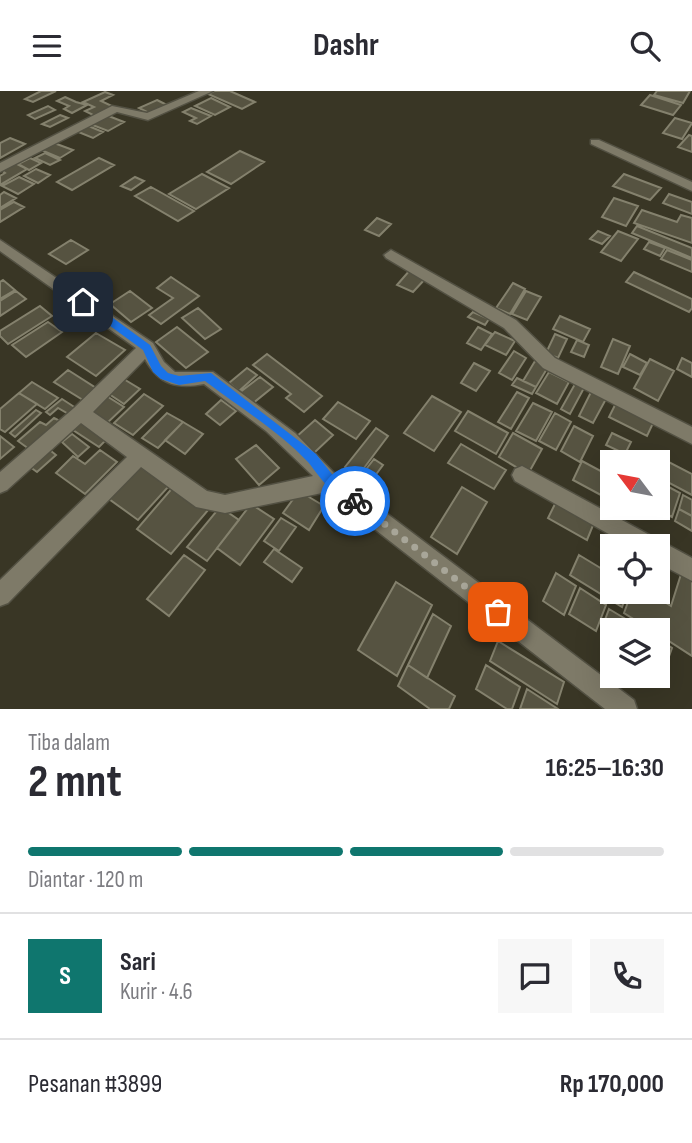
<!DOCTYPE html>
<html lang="id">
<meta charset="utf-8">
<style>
body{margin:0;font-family:"Sofia Sans Condensed",sans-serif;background:#f7f7f7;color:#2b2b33;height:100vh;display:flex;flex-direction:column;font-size:26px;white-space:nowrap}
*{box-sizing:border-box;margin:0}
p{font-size:23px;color:#7c7c81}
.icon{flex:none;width:38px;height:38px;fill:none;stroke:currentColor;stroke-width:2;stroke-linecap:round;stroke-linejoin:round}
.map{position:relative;height:618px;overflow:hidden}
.sheet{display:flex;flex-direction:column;background:#fff;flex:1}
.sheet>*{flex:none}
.needle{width:46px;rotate:302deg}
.tools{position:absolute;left:600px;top:359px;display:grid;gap:14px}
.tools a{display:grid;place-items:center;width:70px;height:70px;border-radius:0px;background:#fff;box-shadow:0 7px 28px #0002;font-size:35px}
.pin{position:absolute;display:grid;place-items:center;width:60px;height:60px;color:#fff;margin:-30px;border-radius:14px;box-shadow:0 4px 10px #0006}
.courier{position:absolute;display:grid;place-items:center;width:70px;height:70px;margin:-35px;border:5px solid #1a73e8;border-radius:50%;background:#fff;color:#222;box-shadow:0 2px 9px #0007}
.headline em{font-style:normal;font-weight:700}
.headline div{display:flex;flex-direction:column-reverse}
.headline{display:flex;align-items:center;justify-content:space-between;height:119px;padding:0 28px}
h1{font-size:46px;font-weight:700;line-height:52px}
.bar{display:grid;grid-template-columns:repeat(4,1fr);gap:10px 7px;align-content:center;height:84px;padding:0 28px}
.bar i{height:9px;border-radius:5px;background:#e1e1e2}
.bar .selected{background:#0f766e}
.bar p{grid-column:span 4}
.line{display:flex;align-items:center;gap:18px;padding:0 28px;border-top:2px solid #e1e1e2}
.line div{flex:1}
.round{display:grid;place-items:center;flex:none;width:74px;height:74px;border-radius:0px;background:#f7f7f7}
header{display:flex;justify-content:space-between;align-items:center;height:91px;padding:0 28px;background:#fff;font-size:32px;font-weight:700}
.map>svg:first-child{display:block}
.building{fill:#565341;stroke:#84816d;stroke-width:2}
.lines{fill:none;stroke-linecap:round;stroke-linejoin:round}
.minor-casing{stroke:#535143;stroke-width:3}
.minor{fill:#7e7a68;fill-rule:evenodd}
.route{fill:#1a73e8}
.done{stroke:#a8a699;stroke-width:7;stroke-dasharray:0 12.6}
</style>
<header><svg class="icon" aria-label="menu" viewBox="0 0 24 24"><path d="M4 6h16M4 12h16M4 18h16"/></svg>Dashr<svg class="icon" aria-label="search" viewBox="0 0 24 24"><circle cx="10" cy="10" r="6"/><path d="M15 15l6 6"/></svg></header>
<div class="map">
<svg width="692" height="618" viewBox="0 0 692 618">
<rect width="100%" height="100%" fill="#393625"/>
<!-- building -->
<path class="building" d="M41,0H56L33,11L25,8Z
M214,0H230L255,11L242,18L208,3Z
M657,0H690L683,12L654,4Z
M105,1L113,4L101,10L114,16L95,25L85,20L94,16L83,11Z
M650,4L681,14L673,24L641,14Z
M65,6L76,11L87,14L72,22L64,18L69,15L57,10Z
M211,7L230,16L215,24L195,15Z
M157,9L167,14L149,22L139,17Z
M48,15L55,19L35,28L28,24Z
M191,17L211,25L197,33L190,30L196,27L183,21Z
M60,24L68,27L50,36L42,33Z
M106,24L124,31L108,40L90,33Z
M675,27L692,32L682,48L663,42Z
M86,34L103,41L93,47L76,40Z
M689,44L692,45V61L678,56Z
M10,47L25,53L0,67V52Z
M54,52L73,59L60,67L41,59Z
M240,60L264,71L231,93L207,81Z
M45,62L60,69L50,74L35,67Z
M30,67L41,72L29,79L18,73Z
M99,67L114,74L72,99L57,91Z
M13,71L27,78L0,94V85L5,82L0,78Z
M36,78L50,84L38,92L24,85Z
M202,83L229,97L196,118L169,103Z
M624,83L661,97L650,109L613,95Z
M19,86L34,93L18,103L2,95Z
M135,86L144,90L131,99L121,95Z
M151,96L194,120L178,130L135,105Z
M4,101L16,107L0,117V104Z
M669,103L692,111V123L663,112Z
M614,107L638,115L626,135L602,126Z
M14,111L24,116L0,131V119Z
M642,119L677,131L681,124L692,127V152L634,132Z
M377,127L391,133L379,145L365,139Z
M637,135L692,157V167L632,142Z
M598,140L610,145L602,153L590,148Z
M618,140L638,148L621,170L601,161Z
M71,149L88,159L66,173L49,163Z
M649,151L665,157L660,165L644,158Z
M667,159L692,169V181L661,168Z
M410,179L426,187L413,201L397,194Z
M634,181L692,208V217L689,221L626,191Z
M171,186L199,205L161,233L149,224L173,207L157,197Z
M3,189L15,199L0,208V191Z
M513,192L525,198L510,223L496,217Z
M16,200L26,208L0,225V210Z
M130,200L152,217L131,231L110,213Z
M526,200L541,206L527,229L512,223Z
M40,215L52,225L8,253L0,245V240Z
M198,217L221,238L205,248L182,227Z
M473,221L489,228L485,234L468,226Z
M560,225L590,238L583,251L553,238Z
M48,231L62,241L26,266L12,254Z
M177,236L208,261L186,277L156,251Z
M478,236L492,243L481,259L467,252Z
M495,241L515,250L506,264L485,254Z
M96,242L125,259L96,285L67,266Z
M555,243L567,248L558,267L546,262Z
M613,248L630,255L618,283L601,276Z
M577,249L589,254L584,266L571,261Z
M514,260L526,267L512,289L499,282Z
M267,263L322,305L304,321L286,307L291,303L253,274Z
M630,263L647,272L640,284L623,276Z
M682,267L692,272V286L677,278Z
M650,268L674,280L658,310L634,297Z
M535,270L548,276L536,296L523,290Z
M474,272L490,280L476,300L461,292Z
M247,277L257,284L239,300L229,292Z
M68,279L96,297L83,309L54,291Z
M549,281L569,291L557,313L536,302Z
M260,286L273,296L252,313L239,302Z
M122,287L140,298L124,313L106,301Z
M517,287L536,296L532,303L512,294Z
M32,291L58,307L45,318L19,302Z
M575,293L584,297L570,323L561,318Z
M517,301L529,307L511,338L498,331Z
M591,301L606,308L593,332L579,325Z
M19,302L37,313L5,341L0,338V318Z
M144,303L163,315L133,344L114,332Z
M105,304L124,316L104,335L85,322Z
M432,305L461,321L434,360L404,342Z
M62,308L79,319L72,325L58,317L50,324L46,321Z
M221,309L236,320L220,334L206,323Z
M617,310L655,328L647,345L609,326Z
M338,311L370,330L356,348L323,328Z
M533,312L552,321L536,350L516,340Z
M36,319L41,322L15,346L10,342Z
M468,320L508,342L496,363L455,340Z
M167,322L183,331L158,357L142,347Z
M555,322L571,331L556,359L539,350Z
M54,327L60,330L29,358L18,350L40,331L46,334Z
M315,329L333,344L314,362L295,347Z
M82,330L108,347L99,356L73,339Z
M183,331L203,343L185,363L165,349Z
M574,335L593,345L580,371L561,360Z
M376,337L388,345L358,385L345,376Z
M513,342L542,358L528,383L499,366Z
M612,342L631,351L625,363L606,354Z
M72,343L89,356L78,366L62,351Z
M0,345L14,356L0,368Z
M461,353L506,379L494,398L448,372Z
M256,354L279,377L259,394L236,368Z
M46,356L56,364L37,381L26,373Z
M100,359L117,371L85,403L56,382L73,365L85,373Z
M659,366L692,383V404L658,386Z
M374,368L383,374L360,405L350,399Z
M582,370L612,386V410L573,389Z
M139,375L169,395L138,429L109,408Z
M665,394L680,402L672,426L656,418Z
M174,395L209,418L171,463L137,438Z
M462,396L487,411L457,463L431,446Z
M299,400L324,415L309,439L283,422Z
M683,404L692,409V425L679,418Z
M559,405L596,427L587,449L548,427Z
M251,413L274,428L240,474L217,457Z
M220,416L239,429L207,470L187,456Z
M679,418L692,425V440L675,430Z
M281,427L296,436L279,460L264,450Z
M274,458L302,477L292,491L264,471Z
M184,464L205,479L169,525L147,508Z
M579,464L612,484V500H628L622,516L570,484Z
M682,480L692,486V565L658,543V539H651L624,522L632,500H647L671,515Z
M556,482L576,495L564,524L543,510Z
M396,491L432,514L397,585L358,559Z
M580,497L606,514L596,540L569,523Z
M609,518L644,539L612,540L603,534Z
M433,523L451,535L427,587L408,574Z
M658,548L672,557L666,574L658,568Z
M498,550L564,591L557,613L490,570Z
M408,574L455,605L449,618H430L398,595Z
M486,574L520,596L512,618H507L476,598Z
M527,598L558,618H520Z"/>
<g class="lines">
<!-- minor casing -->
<g class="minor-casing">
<path id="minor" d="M199,0H213L148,29L117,21L0,81V72L112,15L147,22Z
M591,49H599L692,91V100L591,53Z
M0,149L153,252L164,271L175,281H213L295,342L337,385L634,609L637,618H605L327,401L225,422L196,416L141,376L8,512L0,515V489L127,366L81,332L7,399L0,402V381L74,317L136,257L0,160ZM145,268C159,294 177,298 204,293L266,340L313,385L225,404L207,400L93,321Z
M391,159L516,229L555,267L692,336V353L543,277L504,237L386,167L384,164Z
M522,375L692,467V490L658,472V455H630L515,390L512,384L515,378Z"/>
</g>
<!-- minor -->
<use href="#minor" class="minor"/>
</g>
<!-- route -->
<path class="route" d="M80,208H87L150,254L161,275L168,282L179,285L211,282L316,363L335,387L360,406V414C342,420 318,383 308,371C279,340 239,316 205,290L179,294L161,288L153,281L143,259L80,213Z"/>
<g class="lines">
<!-- done -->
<path class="done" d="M355,410L498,521"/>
</g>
</svg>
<div class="tools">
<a><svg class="needle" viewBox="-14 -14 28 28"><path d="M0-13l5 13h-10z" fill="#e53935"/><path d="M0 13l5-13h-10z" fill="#7c7c81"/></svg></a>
<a><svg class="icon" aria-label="locate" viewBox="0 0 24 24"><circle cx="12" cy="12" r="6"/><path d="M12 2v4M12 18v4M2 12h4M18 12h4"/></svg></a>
<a><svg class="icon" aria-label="layers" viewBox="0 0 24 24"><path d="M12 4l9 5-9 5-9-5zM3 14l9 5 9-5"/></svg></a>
</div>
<div class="pin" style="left:498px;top:521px;background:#ea580c"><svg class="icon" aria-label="bag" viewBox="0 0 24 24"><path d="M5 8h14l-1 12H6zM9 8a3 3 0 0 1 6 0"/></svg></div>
<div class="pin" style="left:83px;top:211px;background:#1f2937"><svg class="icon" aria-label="home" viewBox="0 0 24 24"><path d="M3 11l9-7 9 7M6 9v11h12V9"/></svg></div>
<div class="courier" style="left:355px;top:410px"><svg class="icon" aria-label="bike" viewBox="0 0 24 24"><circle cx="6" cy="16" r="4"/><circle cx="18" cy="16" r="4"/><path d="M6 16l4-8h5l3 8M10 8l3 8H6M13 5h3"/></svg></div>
</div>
<section class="sheet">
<div class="headline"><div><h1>2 mnt</h1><p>Tiba dalam</p></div><em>16:25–16:30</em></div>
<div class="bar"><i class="selected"></i><i class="selected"></i><i class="selected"></i><i></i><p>Diantar · 120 m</p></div>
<div class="line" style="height:126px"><b class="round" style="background:#0f766e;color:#fff">S</b><div><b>Sari</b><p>Kurir · 4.6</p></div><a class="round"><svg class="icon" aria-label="chat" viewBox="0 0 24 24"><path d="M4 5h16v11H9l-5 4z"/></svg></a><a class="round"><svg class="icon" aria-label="phone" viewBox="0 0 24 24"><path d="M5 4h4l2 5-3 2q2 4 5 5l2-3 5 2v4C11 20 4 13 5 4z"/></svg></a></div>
<div class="line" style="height:91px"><div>Pesanan #3899</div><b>Rp 170,000</b></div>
</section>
